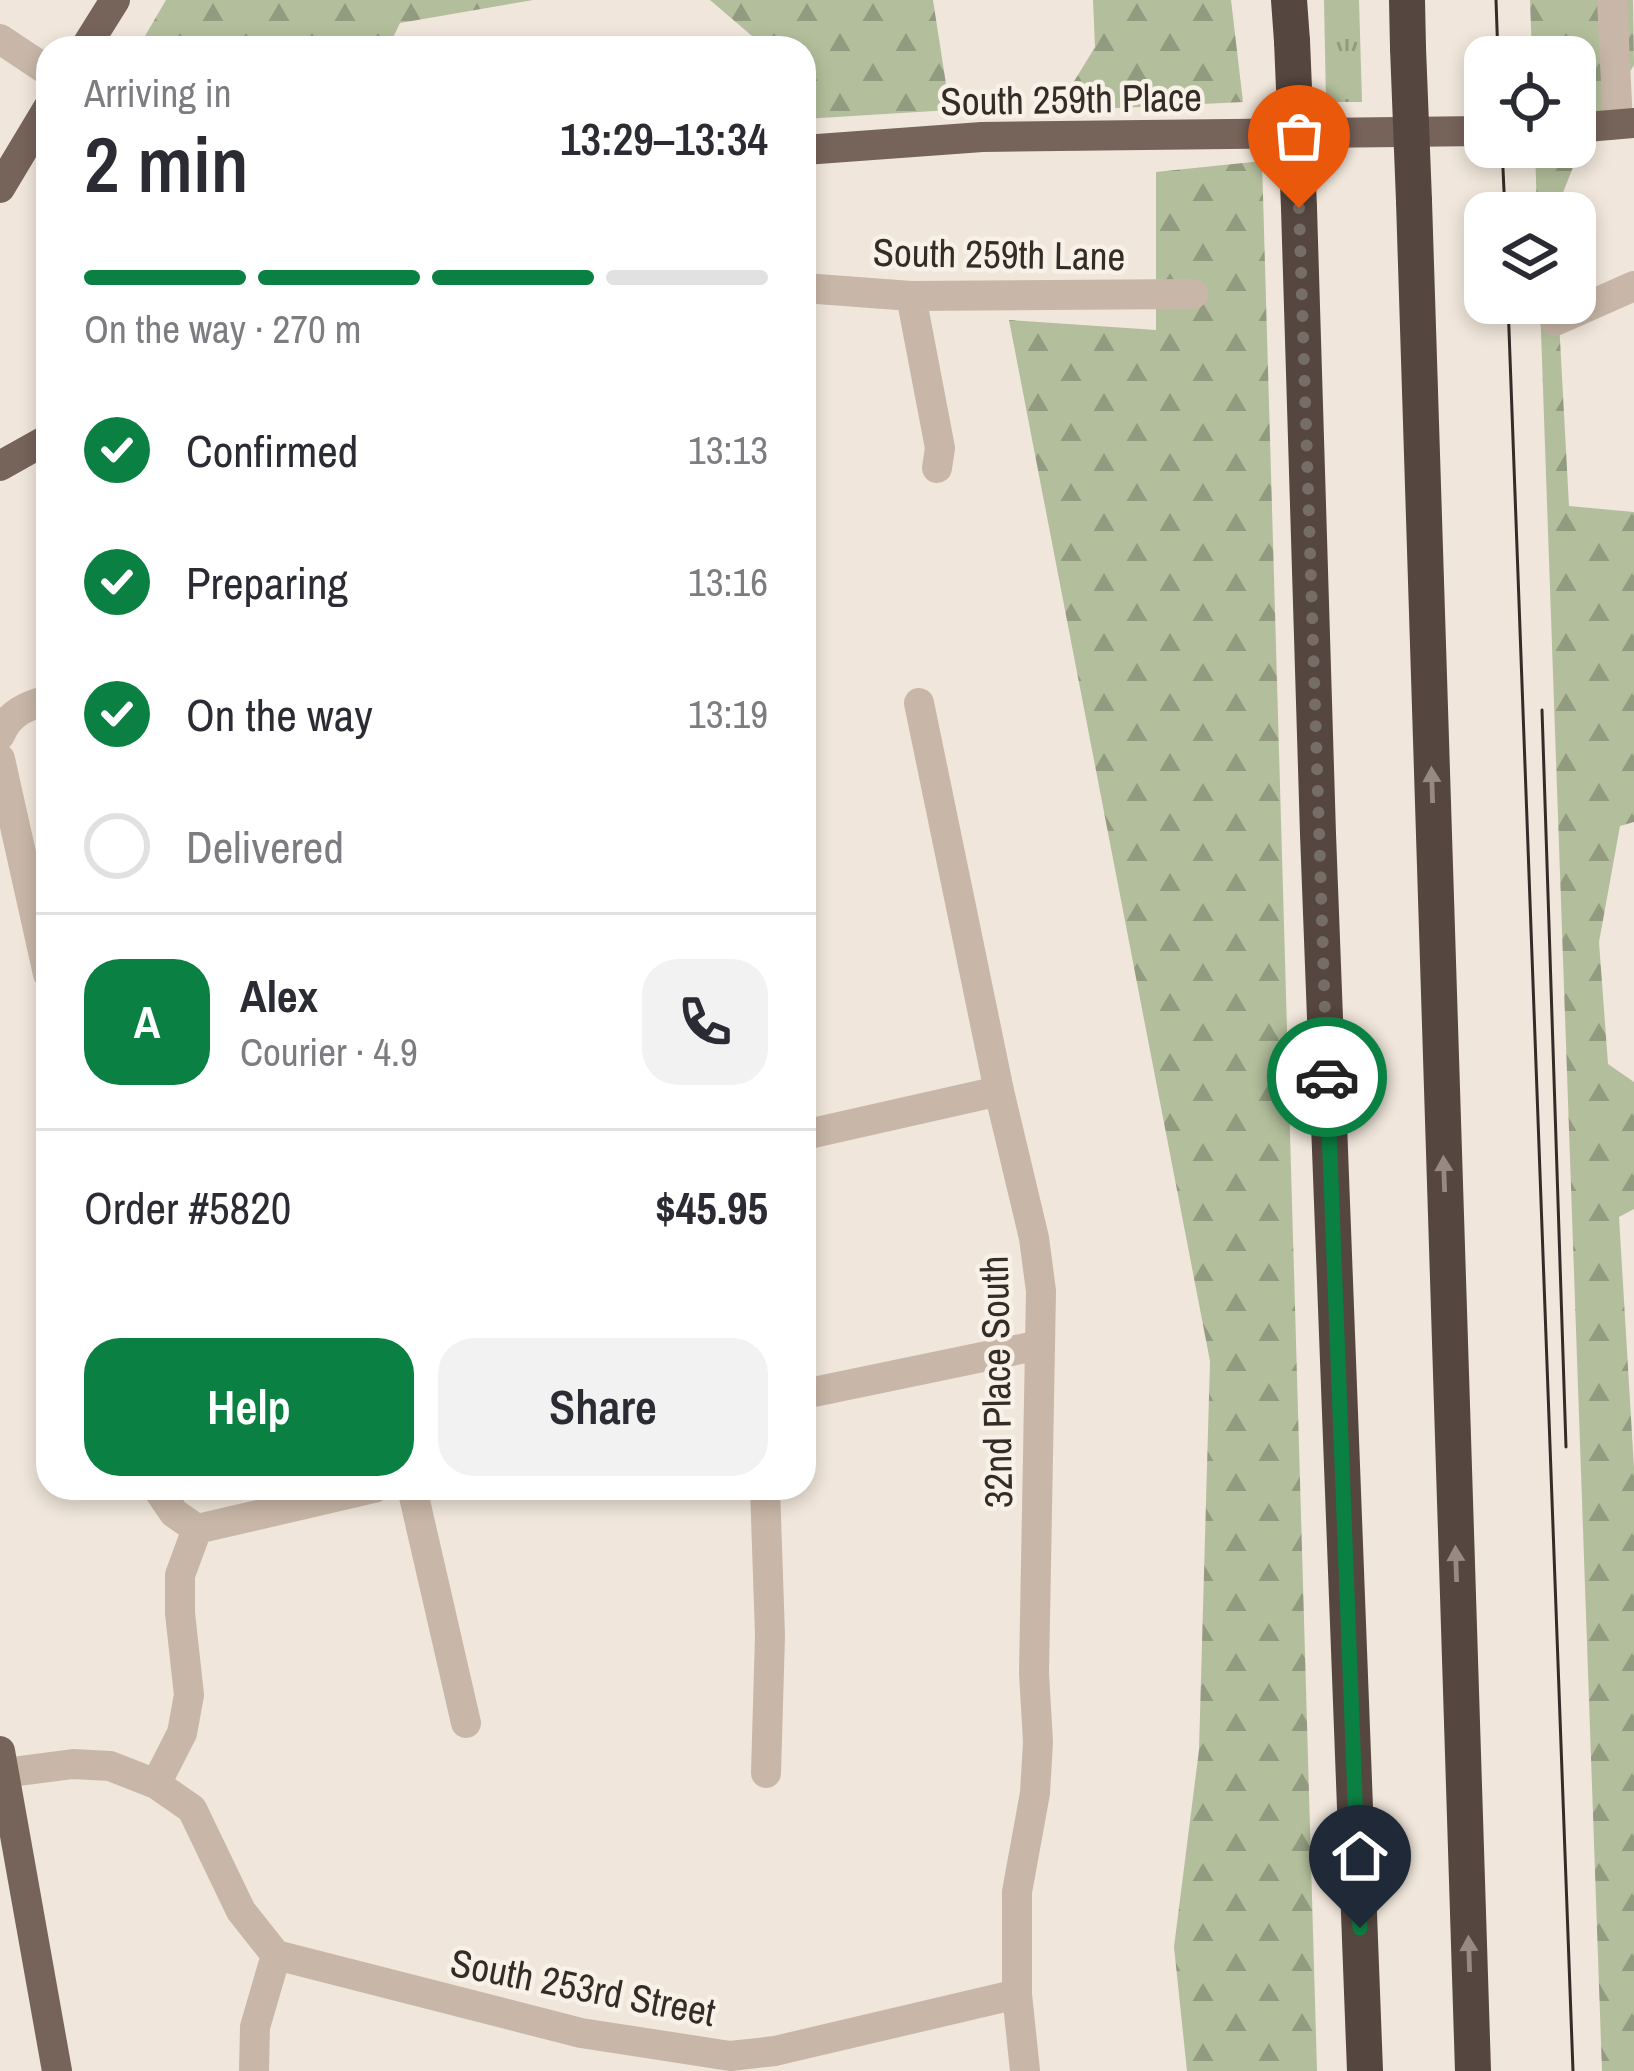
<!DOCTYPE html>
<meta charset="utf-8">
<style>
body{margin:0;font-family:"Archivo Narrow",sans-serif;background:#f2f2f3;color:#2b2b33;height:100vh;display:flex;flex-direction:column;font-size:45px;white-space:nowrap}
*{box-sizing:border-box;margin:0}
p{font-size:39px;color:#7c7c81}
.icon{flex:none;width:66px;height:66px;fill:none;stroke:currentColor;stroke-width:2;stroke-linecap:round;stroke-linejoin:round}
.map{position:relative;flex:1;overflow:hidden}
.details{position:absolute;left:36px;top:36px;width:780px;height:1464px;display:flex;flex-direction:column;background:#fff;border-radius:36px;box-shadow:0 6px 18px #0003}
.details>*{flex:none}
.tools{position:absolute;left:1464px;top:36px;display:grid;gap:24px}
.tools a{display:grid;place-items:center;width:132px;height:132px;border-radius:24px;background:#fff;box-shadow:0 6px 18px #0003;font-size:60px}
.pin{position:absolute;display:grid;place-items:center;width:102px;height:102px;color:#fff;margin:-123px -51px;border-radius:50% 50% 50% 0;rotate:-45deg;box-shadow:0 0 12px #0007}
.pin .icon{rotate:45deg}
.courier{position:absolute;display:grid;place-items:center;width:120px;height:120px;margin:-60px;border:9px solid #0b8043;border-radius:50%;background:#fff;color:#222;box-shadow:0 3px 15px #0007}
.overview em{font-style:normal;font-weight:600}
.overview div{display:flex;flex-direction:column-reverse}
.overview{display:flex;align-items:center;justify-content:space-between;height:204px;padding:0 48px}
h1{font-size:78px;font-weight:600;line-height:90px}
.bar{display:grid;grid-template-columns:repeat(4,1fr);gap:18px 12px;align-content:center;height:144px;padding:0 48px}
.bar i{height:15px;border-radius:9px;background:#e1e1e2}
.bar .selected{background:#0b8043}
.bar p{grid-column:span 4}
.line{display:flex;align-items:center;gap:30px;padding:0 48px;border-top:3px solid #e1e1e2}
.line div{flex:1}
.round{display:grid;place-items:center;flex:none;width:126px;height:126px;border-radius:36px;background:#f2f2f3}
ol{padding:0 48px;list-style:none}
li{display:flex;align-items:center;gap:36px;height:132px}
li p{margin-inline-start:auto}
li .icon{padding:12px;border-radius:50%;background:#0b8043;color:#fff;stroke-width:4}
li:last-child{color:#7c7c81}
li i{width:66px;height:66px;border:6px solid #e1e1e2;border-radius:50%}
.action{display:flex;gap:24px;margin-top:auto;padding:24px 48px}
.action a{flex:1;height:138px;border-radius:36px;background:#0b8043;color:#fff;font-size:48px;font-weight:600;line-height:138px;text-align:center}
.action a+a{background:#f2f2f3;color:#2b2b33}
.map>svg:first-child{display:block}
.grass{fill:url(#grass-tufts)}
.forest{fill:url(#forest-firs)}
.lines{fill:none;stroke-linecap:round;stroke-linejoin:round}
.minor{stroke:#c8b7a8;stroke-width:30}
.major{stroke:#76635a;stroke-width:30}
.highway{stroke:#55463f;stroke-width:36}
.tram{stroke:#352c28;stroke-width:3}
.highway-bridge{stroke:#55463f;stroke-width:36}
.oneway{fill:#968a82}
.done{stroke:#766d67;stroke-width:12;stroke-dasharray:0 21.6}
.route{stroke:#0b8043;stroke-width:15}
.labels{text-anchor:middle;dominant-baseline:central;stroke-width:9;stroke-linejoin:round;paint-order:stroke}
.street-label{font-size:39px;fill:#352c28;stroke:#f8f1e7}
</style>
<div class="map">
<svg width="1634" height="2071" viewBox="0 0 1634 2071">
<defs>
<pattern id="grass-tufts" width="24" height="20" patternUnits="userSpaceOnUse" patternTransform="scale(3)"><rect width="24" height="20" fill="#b3be9c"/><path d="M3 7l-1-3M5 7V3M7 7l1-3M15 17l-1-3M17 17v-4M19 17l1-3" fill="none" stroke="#929b7f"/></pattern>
<pattern id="forest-firs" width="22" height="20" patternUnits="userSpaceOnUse" patternTransform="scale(3)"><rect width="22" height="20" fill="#b3be9c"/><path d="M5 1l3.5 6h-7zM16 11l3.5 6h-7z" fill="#929b7f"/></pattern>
</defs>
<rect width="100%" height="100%" fill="#f0e6db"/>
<!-- grass -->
<path class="grass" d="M1324,0H1359L1362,102H1326Z"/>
<!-- forest -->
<path class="forest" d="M166,0H533L400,23L388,48H138Z
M710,0H933L950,110L804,119V48H766Z
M1093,0H1231L1243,102L1056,111L1095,47Z
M1530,0H1633L1634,65L1579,152L1555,213H1537L1535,147H1575V57H1532Z
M1262,161L1317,2071H1187L1174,1947L1199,1750L1210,1361L1009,320L1156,330V172Z
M1540,303H1558L1569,506L1634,512V822L1620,826L1599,942L1608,1064L1634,1082V1209L1619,1217L1634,1468V2071H1602Z"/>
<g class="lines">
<!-- minor -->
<path class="minor" d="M1612,0L1618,124
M0,39L48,71
M804,288L911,296L1193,294
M911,296L940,448L937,468
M1555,321L1634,286
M919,703L999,1091L1034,1238L1041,1291L1034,1673L1038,1742L1035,1793L1017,1892V1994L1025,2071
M0,735C9,713 26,706 48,700
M0,759L48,974
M804,1135L999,1091
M804,1394L1040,1345
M157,1488L174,1513L197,1529
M412,1488L466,1723
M765,1488L770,1635L766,1773
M197,1529L180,1575V1613L189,1695L182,1733L156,1784L192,1809L241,1911L276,1955
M197,1529L374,1488
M4,1773L73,1764L110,1766L156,1784
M276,1955L581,2033L730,2056L775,2051L1017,1994
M254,2071L255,2027L276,1955"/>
<!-- major -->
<path class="major" d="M85,48L115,0
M1575,128L1634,123
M804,150L982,137L1485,131
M0,188L48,108
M0,466L48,439
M0,1751L57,2071"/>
<!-- highway -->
<path class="highway" d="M1289,0L1292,41
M1407,0L1408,48
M1414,201L1473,2071
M1299,208L1318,834L1365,2071"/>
<!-- tram -->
<path class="tram" d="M1496,0L1498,57
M1502,147L1505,213
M1508,303L1573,2071
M1542,710L1566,1447"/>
<!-- highway-bridge -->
<path class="highway-bridge" d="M1292,41L1299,208
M1408,48L1414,201"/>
</g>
<!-- one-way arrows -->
<defs><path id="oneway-solid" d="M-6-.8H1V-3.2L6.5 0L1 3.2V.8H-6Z" transform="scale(3)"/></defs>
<g class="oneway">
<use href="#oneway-solid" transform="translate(1432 785) rotate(-92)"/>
<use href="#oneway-solid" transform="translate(1444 1174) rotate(-92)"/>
<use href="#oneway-solid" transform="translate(1456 1564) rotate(-92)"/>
<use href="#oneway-solid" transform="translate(1469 1954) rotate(-92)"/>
</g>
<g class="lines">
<!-- done -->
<path class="done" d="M1299,208L1327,1077"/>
<!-- route -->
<path class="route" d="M1327,1077L1360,1928"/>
</g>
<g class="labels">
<!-- street labels -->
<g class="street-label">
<text transform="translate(1071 99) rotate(-1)">South 259th Place</text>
<text transform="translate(999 254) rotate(1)">South 259th Lane</text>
<text transform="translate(996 1382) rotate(-91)">32nd Place South</text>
<text transform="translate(583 1987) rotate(11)">South 253rd Street</text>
</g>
</g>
</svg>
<div class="tools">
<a><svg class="icon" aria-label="locate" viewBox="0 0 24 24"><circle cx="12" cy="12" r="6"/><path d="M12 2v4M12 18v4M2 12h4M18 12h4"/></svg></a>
<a><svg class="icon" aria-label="layers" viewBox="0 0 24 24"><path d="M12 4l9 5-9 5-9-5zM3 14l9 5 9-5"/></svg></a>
</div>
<div class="pin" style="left:1299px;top:208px;background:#ea580c"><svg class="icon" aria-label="bag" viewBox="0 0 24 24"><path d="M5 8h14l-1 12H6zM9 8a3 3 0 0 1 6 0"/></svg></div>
<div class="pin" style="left:1360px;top:1928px;background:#1f2937"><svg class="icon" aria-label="home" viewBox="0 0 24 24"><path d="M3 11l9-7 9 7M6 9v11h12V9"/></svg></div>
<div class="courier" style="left:1327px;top:1077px"><svg class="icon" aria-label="car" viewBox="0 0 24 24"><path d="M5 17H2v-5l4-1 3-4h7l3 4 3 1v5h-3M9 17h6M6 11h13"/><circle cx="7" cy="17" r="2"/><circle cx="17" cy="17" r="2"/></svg></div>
<section class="details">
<div class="overview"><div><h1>2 min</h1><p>Arriving in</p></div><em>13:29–13:34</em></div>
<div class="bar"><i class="selected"></i><i class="selected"></i><i class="selected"></i><i></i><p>On the way · 270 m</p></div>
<ol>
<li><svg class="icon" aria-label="check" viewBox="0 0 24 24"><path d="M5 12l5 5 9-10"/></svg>Confirmed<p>13:13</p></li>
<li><svg class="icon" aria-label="check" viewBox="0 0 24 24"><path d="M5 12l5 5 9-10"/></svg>Preparing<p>13:16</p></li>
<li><svg class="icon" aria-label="check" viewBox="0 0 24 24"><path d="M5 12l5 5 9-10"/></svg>On the way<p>13:19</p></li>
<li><i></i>Delivered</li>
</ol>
<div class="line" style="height:216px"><b class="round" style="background:#0b8043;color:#fff">A</b><div><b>Alex</b><p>Courier · 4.9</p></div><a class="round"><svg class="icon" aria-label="phone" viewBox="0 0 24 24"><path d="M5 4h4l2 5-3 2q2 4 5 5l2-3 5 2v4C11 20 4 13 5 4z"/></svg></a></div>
<div class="line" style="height:156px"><div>Order #5820</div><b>$45.95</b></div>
<div class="action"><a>Help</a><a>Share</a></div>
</section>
</div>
